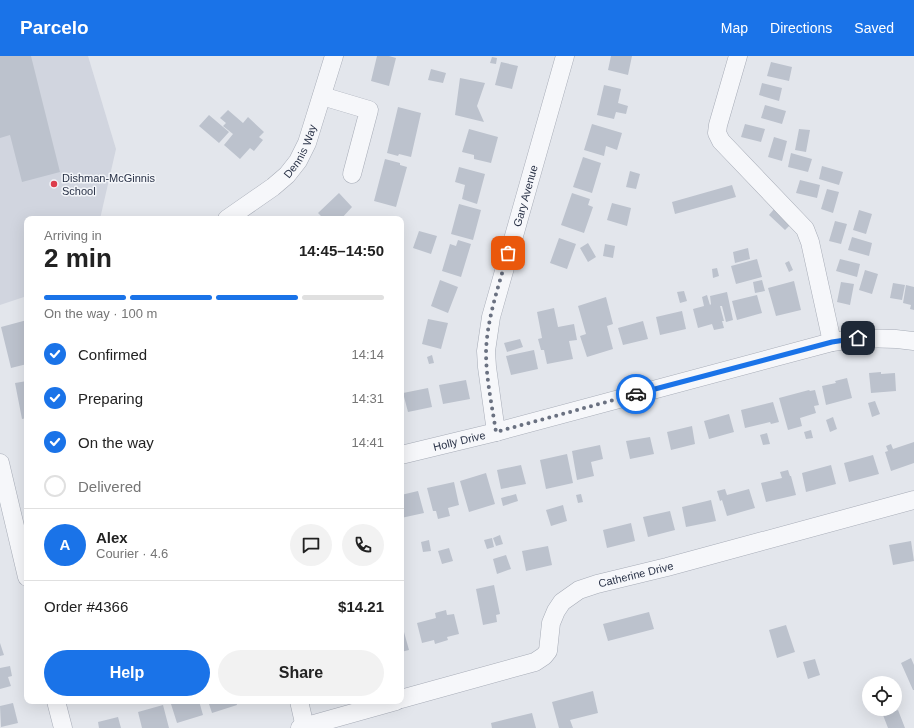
<!DOCTYPE html>
<meta charset="utf-8">
<style>
body{margin:0;font-family:Arial,sans-serif;background:#f2f2f2;color:#222;height:100vh;display:flex;flex-direction:column;font-size:15px;white-space:nowrap}
*{box-sizing:border-box;margin:0}
p{font-size:13px;color:#767676}
.icon{flex:none;width:22px;height:22px;fill:none;stroke:currentColor;stroke-width:2;stroke-linecap:round;stroke-linejoin:round}
.map{position:relative;flex:1;overflow:hidden}
.details{position:absolute;left:24px;top:160px;width:380px;height:488px;display:flex;flex-direction:column;background:#fff;border-radius:8px;box-shadow:0 4px 16px #0002}
.details>*{flex:none}
.controls{position:absolute;left:862px;top:620px;display:grid;gap:8px}
.controls a{display:grid;place-items:center;width:40px;height:40px;border-radius:50%;background:#fff;box-shadow:0 4px 16px #0002;font-size:20px}
.pin{position:absolute;display:grid;place-items:center;width:34px;height:34px;color:#fff;margin:-17px;border-radius:8px;box-shadow:0 2px 6px #0006}
.courier{position:absolute;display:grid;place-items:center;width:40px;height:40px;margin:-20px;border:3px solid #1a73e8;border-radius:50%;background:#fff;color:#222;box-shadow:0 1px 5px #0007}
.overview em{font-style:normal;font-weight:800}
.overview div{display:flex;flex-direction:column-reverse}
.overview{display:flex;align-items:center;justify-content:space-between;height:68px;padding:0 20px}
h1{font-size:26px;font-weight:800;line-height:30px}
.bar{display:grid;grid-template-columns:repeat(4,1fr);gap:6px 4px;align-content:center;height:48px;padding:0 20px}
.bar i{height:5px;border-radius:3px;background:#e0e0e0}
.bar .selected{background:#1a73e8}
.bar p{grid-column:span 4}
.line{display:flex;align-items:center;gap:10px;padding:0 20px;border-top:1px solid #e0e0e0}
.line div{flex:1}
.round{display:grid;place-items:center;flex:none;width:42px;height:42px;border-radius:21px;background:#f2f2f2}
ol{padding:0 20px;list-style:none}
li{display:flex;align-items:center;gap:12px;height:44px}
li p{margin-inline-start:auto}
li .icon{padding:4px;border-radius:50%;background:#1a73e8;color:#fff;stroke-width:4}
li:last-child{color:#767676}
li i{width:22px;height:22px;border:2px solid #e0e0e0;border-radius:50%}
.button{display:flex;gap:8px;margin-top:auto;padding:8px 20px}
.button a{flex:1;height:46px;border-radius:24px;background:#1a73e8;color:#fff;font-size:16px;font-weight:800;line-height:46px;text-align:center}
.button a+a{background:#f2f2f2;color:#222}
header{display:flex;align-items:center;gap:24px;box-sizing:border-box;height:56px;padding:0 20px;background:#1a73e8;color:#fff}
header strong{font-size:19px}
nav{display:flex;gap:22px;margin-inline-start:auto;font-size:14px}
.map>svg:first-child{display:block}
.built{fill:#d1d5df}
.building{fill:#bcc2cd}
.lines{fill:none;stroke-linecap:round;stroke-linejoin:round}
.minor-casing{stroke:#a7acb7;stroke-width:19}
.minor{stroke:#f6f7fa;stroke-width:18}
.done{stroke:#6a7181;stroke-width:4;stroke-dasharray:0 7.2}
.route{stroke:#1a73e8;stroke-width:5}
.poi-dot{fill:#dc3d4c;stroke:#f3f5f9;stroke-width:1.5}
.labels{text-anchor:middle;dominant-baseline:central;stroke-width:3;stroke-linejoin:round;paint-order:stroke}
.street-label{font-size:11px;fill:#293247;stroke:#f3f5f9}
.poi-label{font-size:11px;fill:#293247;stroke:#f3f5f9;text-anchor:start}
</style>
<header>
<strong>Parcelo</strong>
<nav><a>Map</a><a>Directions</a><a>Saved</a></nav>
</header>
<div class="map">
<svg width="914" height="672" viewBox="0 0 914 672">
<rect width="100%" height="100%" fill="#e3e6ec"/>
<!-- built -->
<path class="built" d="M0,0H88L116,93L100,163H27V240L0,249Z"/>
<!-- building -->
<path class="building" d="M0,0H31L60,116L22,126L10,79L0,82Z
M377,0H389L396,2L389,30L371,25Z
M611,0H632L628,19L608,14Z
M492,1L497,2L496,8L490,7Z
M501,6L518,10L512,33L495,29Z
M771,6L792,11L789,25L767,20Z
M431,13L446,17L443,27L428,24Z
M460,22L485,27L477,50L484,66L455,59Z
M762,27L782,32L779,45L759,39Z
M604,29L621,33L618,47L628,50L626,58L616,56L614,63L597,59Z
M765,49L786,55L782,68L761,62Z
M398,51L421,57L411,101L399,98L398,100L387,97Z
M228,54L243,67L248,61L264,76L259,81L263,84L254,95L250,92L240,103L224,89L233,78L223,70L226,67L220,62Z
M209,59L229,76L219,87L199,70Z
M592,68L622,77L617,94L606,90L604,100L584,94Z
M745,68L765,73L761,86L741,81Z
M469,73L498,81L491,107L474,103V99L462,96Z
M799,73L810,74L806,96L795,94Z
M774,81L787,85L782,105L768,101Z
M791,97L812,103L808,116L788,111Z
M583,101L601,107L592,137L573,131Z
M385,103L400,107V109L407,111L396,151L374,145Z
M822,110L843,116L839,129L819,123Z
M459,111L485,118L477,148L462,143L465,129L455,126Z
M630,115L640,118L636,133L626,131Z
M800,124L820,129L817,142L796,137Z
M732,129L736,141L675,158L672,146Z
M827,133L839,136L833,157L821,153Z
M339,137L352,151L341,163H324L318,157Z
M572,137L590,143L588,149L593,151L584,177L561,169Z
M612,147L631,152L627,170L607,164Z
M459,148L481,154L473,184L451,178Z
M775,152L791,168L785,174L769,159Z
M859,154L872,158L866,178L853,174Z
M835,165L847,168L841,188L829,185Z
M419,175L437,180L431,198L413,192Z
M852,181L872,187L869,200L848,194Z
M559,182L576,188L567,213L550,207Z
M458,184L471,188L461,221L442,215L450,188L456,190Z
M588,187L596,201L588,206L580,192Z
M605,188L615,190L613,202L603,200Z
M748,192L750,203L735,207L733,196Z
M757,203L762,221L736,228L731,210Z
M840,203L860,208L857,221L836,215Z
M789,205L793,214L789,216L785,207Z
M717,212L719,220L713,222L712,213Z
M865,214L878,218L872,238L859,234Z
M440,224L458,231L448,257L431,250Z
M762,224L765,235L755,237L753,226Z
M794,225L801,254L776,260L768,232Z
M841,226L854,228L850,249L837,246Z
M893,227L905,229L902,244L890,242Z
M906,229L914,231V254L910,253L911,249L903,247Z
M684,235L687,245L680,247L677,236Z
M727,236L733,264L726,266L722,250H720L724,265H722L724,272L714,274L712,268L698,272L693,253L704,250L702,241L707,239L710,249L711,248L710,240Z
M757,239L762,257L737,264L732,245Z
M606,241L613,268L607,270L613,293L587,301L580,280L586,278L578,250Z
M554,252L558,271L574,268L577,284L569,285L573,303L547,308L544,294H541L538,283L542,282L537,256Z
M682,255L686,273L660,279L656,261Z
M428,263L448,267L441,293L422,288Z
M27,264V308L11,312L1,271Z
M643,265L648,283L623,289L618,272Z
M520,283L523,291L507,296L504,287Z
M534,294L538,313L511,319L506,300Z
M432,299L434,307L429,308L427,301Z
M881,316V318L895,317L896,335L871,337L869,317Z
M847,322L852,342L826,349L822,330L836,327L835,325Z
M466,324L470,343L443,348L439,329Z
M27,325V362L22,363L15,327Z
M428,332L432,351L408,356L403,337Z
M809,334L810,335L815,334L819,349L814,350L816,357L800,362L802,370L788,374L779,342Z
M875,345L880,358L872,361L868,347Z
M773,346L779,366L771,368L770,366L745,372L741,354Z
M729,358L734,376L709,383L704,365Z
M833,361L837,373L830,376L826,364Z
M692,370L695,388L671,394L667,376Z
M811,374L813,382L806,383L804,376Z
M767,377L770,388L763,389L760,379Z
M650,381L654,398L630,403L626,385Z
M914,386V407L891,415L885,396L888,395L886,390L891,388L893,393Z
M600,389L603,403L591,406L594,420L577,424L572,395Z
M567,398L573,427L546,433L540,404Z
M873,399L879,418L849,426L844,407Z
M521,409L526,428L501,433L497,414Z
M831,409L836,428L806,436L802,417Z
M788,414L790,420H791L796,439L766,446L761,427L782,422L780,416Z
M486,417L495,448L469,456L460,425Z
M454,426L459,449L448,452L450,460L438,463L436,455H433L427,432Z
M725,433L727,439L749,433L755,452L727,460L722,444L720,445L717,435Z
M418,435L424,457L401,462V439Z
M516,438L518,445L503,450L501,442Z
M581,438L583,446L578,447L576,439Z
M711,444L716,465L686,471L682,451Z
M563,449L567,465L551,470L546,454Z
M670,455L675,474L648,481L643,461Z
M631,467L635,485L607,492L603,474Z
M500,479L503,488L496,490L493,482Z
M492,482L494,491L487,493L484,484Z
M429,484L431,495L423,496L421,486Z
M911,485L914,505L893,509L889,489Z
M548,490L552,509L526,515L522,495Z
M449,492L453,505L442,508L438,495Z
M506,499L511,513L497,518L493,503Z
M494,529L500,558L496,559L497,566L483,569L476,533Z
M446,554L447,559L454,558L459,578L447,581L448,584L435,588L434,584L422,587L417,567L436,562L435,557Z
M649,556L654,573L608,585L603,568Z
M786,569L795,596L777,602L769,574Z
M404,576L409,594L401,596V577Z
M0,587L4,599L0,600Z
M911,602L914,609V634H913L901,607Z
M815,603L820,619L808,623L803,606Z
M10,610L12,620L8,621L11,630L0,633V612Z
M593,635L598,657L570,664L573,672H559L552,646Z
M180,645H199L203,659L177,667L171,648Z
M208,645H236L237,649L212,657Z
M13,647L18,667L1,671L0,650Z
M163,649L169,672H142L138,656Z
M898,654L905,672H888L883,659Z
M532,657L536,672H492L491,667Z
M118,661L121,672H99L98,666Z"/>
<g class="lines">
<!-- minor casing -->
<g class="minor-casing">
<g id="minor">
<path d="M738,0L718,69L717,77L721,85L805,173L810,186L832,286"/>
<path d="M322,40L369,54L352,118"/>
<path id="s1" d="M227,163L273,131L287,119L298,105L307,87L334,0"/>
<path id="s2" d="M496,376L487,311L486,295L491,261L565,0"/>
<path id="s3" d="M401,399L496,376L832,286C860,282 886,281 914,285"/>
<path d="M0,407L27,521"/>
<path id="s4" d="M401,643L535,606L544,600L548,595L551,567L556,555L562,546L579,534L597,528L667,511L914,444"/>
<path d="M56,645L63,672"/>
<path d="M299,645L305,671"/>
<path d="M300,672L396,645"/>
</g>
</g>
<!-- minor -->
<use href="#minor" class="minor"/>
</g>
<g class="lines">
<!-- done -->
<path class="done" d="M508,197C499,229 487,262 486,296C486,322 492,350 496,376L636,338"/>
<!-- route -->
<path class="route" d="M636,338L832,286L858,282"/>
</g>
<!-- markers -->
<circle class="poi-dot" cx="54" cy="128" r="4"/>
<g class="labels">
<!-- street labels -->
<g class="street-label">
<text stroke="none"><textPath href="#s1" startOffset="102">Dennis Way</textPath></text>
<text stroke="none"><textPath href="#s2" startOffset="242">Gary Avenue</textPath></text>
<text stroke="none"><textPath href="#s3" startOffset="60">Holly Drive</textPath></text>
<text stroke="none"><textPath href="#s4" startOffset="288">Catherine Drive</textPath></text>
</g>
<!-- poi labels -->
<g class="poi-label">
<text x="62" y="122">Dishman-McGinnis<tspan x="62" dy="13">School</tspan></text>
</g>
</g>
</svg>
<div class="controls">
<a><svg class="icon" aria-label="locate" viewBox="0 0 24 24"><circle cx="12" cy="12" r="6"/><path d="M12 2v4M12 18v4M2 12h4M18 12h4"/></svg></a>
</div>
<div class="pin" style="left:508px;top:197px;background:#ea580c"><svg class="icon" aria-label="bag" viewBox="0 0 24 24"><path d="M5 8h14l-1 12H6zM9 8a3 3 0 0 1 6 0"/></svg></div>
<div class="pin" style="left:858px;top:282px;background:#1f2937"><svg class="icon" aria-label="home" viewBox="0 0 24 24"><path d="M3 11l9-7 9 7M6 9v11h12V9"/></svg></div>
<div class="courier" style="left:636px;top:338px"><svg class="icon" aria-label="car" viewBox="0 0 24 24"><path d="M5 17H2v-5l4-1 3-4h7l3 4 3 1v5h-3M9 17h6M6 11h13"/><circle cx="7" cy="17" r="2"/><circle cx="17" cy="17" r="2"/></svg></div>
<section class="details">
<div class="overview"><div><h1>2 min</h1><p>Arriving in</p></div><em>14:45–14:50</em></div>
<div class="bar"><i class="selected"></i><i class="selected"></i><i class="selected"></i><i></i><p>On the way · 100 m</p></div>
<ol>
<li><svg class="icon" aria-label="check" viewBox="0 0 24 24"><path d="M5 12l5 5 9-10"/></svg>Confirmed<p>14:14</p></li>
<li><svg class="icon" aria-label="check" viewBox="0 0 24 24"><path d="M5 12l5 5 9-10"/></svg>Preparing<p>14:31</p></li>
<li><svg class="icon" aria-label="check" viewBox="0 0 24 24"><path d="M5 12l5 5 9-10"/></svg>On the way<p>14:41</p></li>
<li><i></i>Delivered</li>
</ol>
<div class="line" style="height:72px"><b class="round" style="background:#1a73e8;color:#fff">A</b><div><b>Alex</b><p>Courier · 4.6</p></div><a class="round"><svg class="icon" aria-label="chat" viewBox="0 0 24 24"><path d="M4 5h16v11H9l-5 4z"/></svg></a><a class="round"><svg class="icon" aria-label="phone" viewBox="0 0 24 24"><path d="M5 4h4l2 5-3 2q2 4 5 5l2-3 5 2v4C11 20 4 13 5 4z"/></svg></a></div>
<div class="line" style="height:52px"><div>Order #4366</div><b>$14.21</b></div>
<div class="button"><a>Help</a><a>Share</a></div>
</section>
</div>
